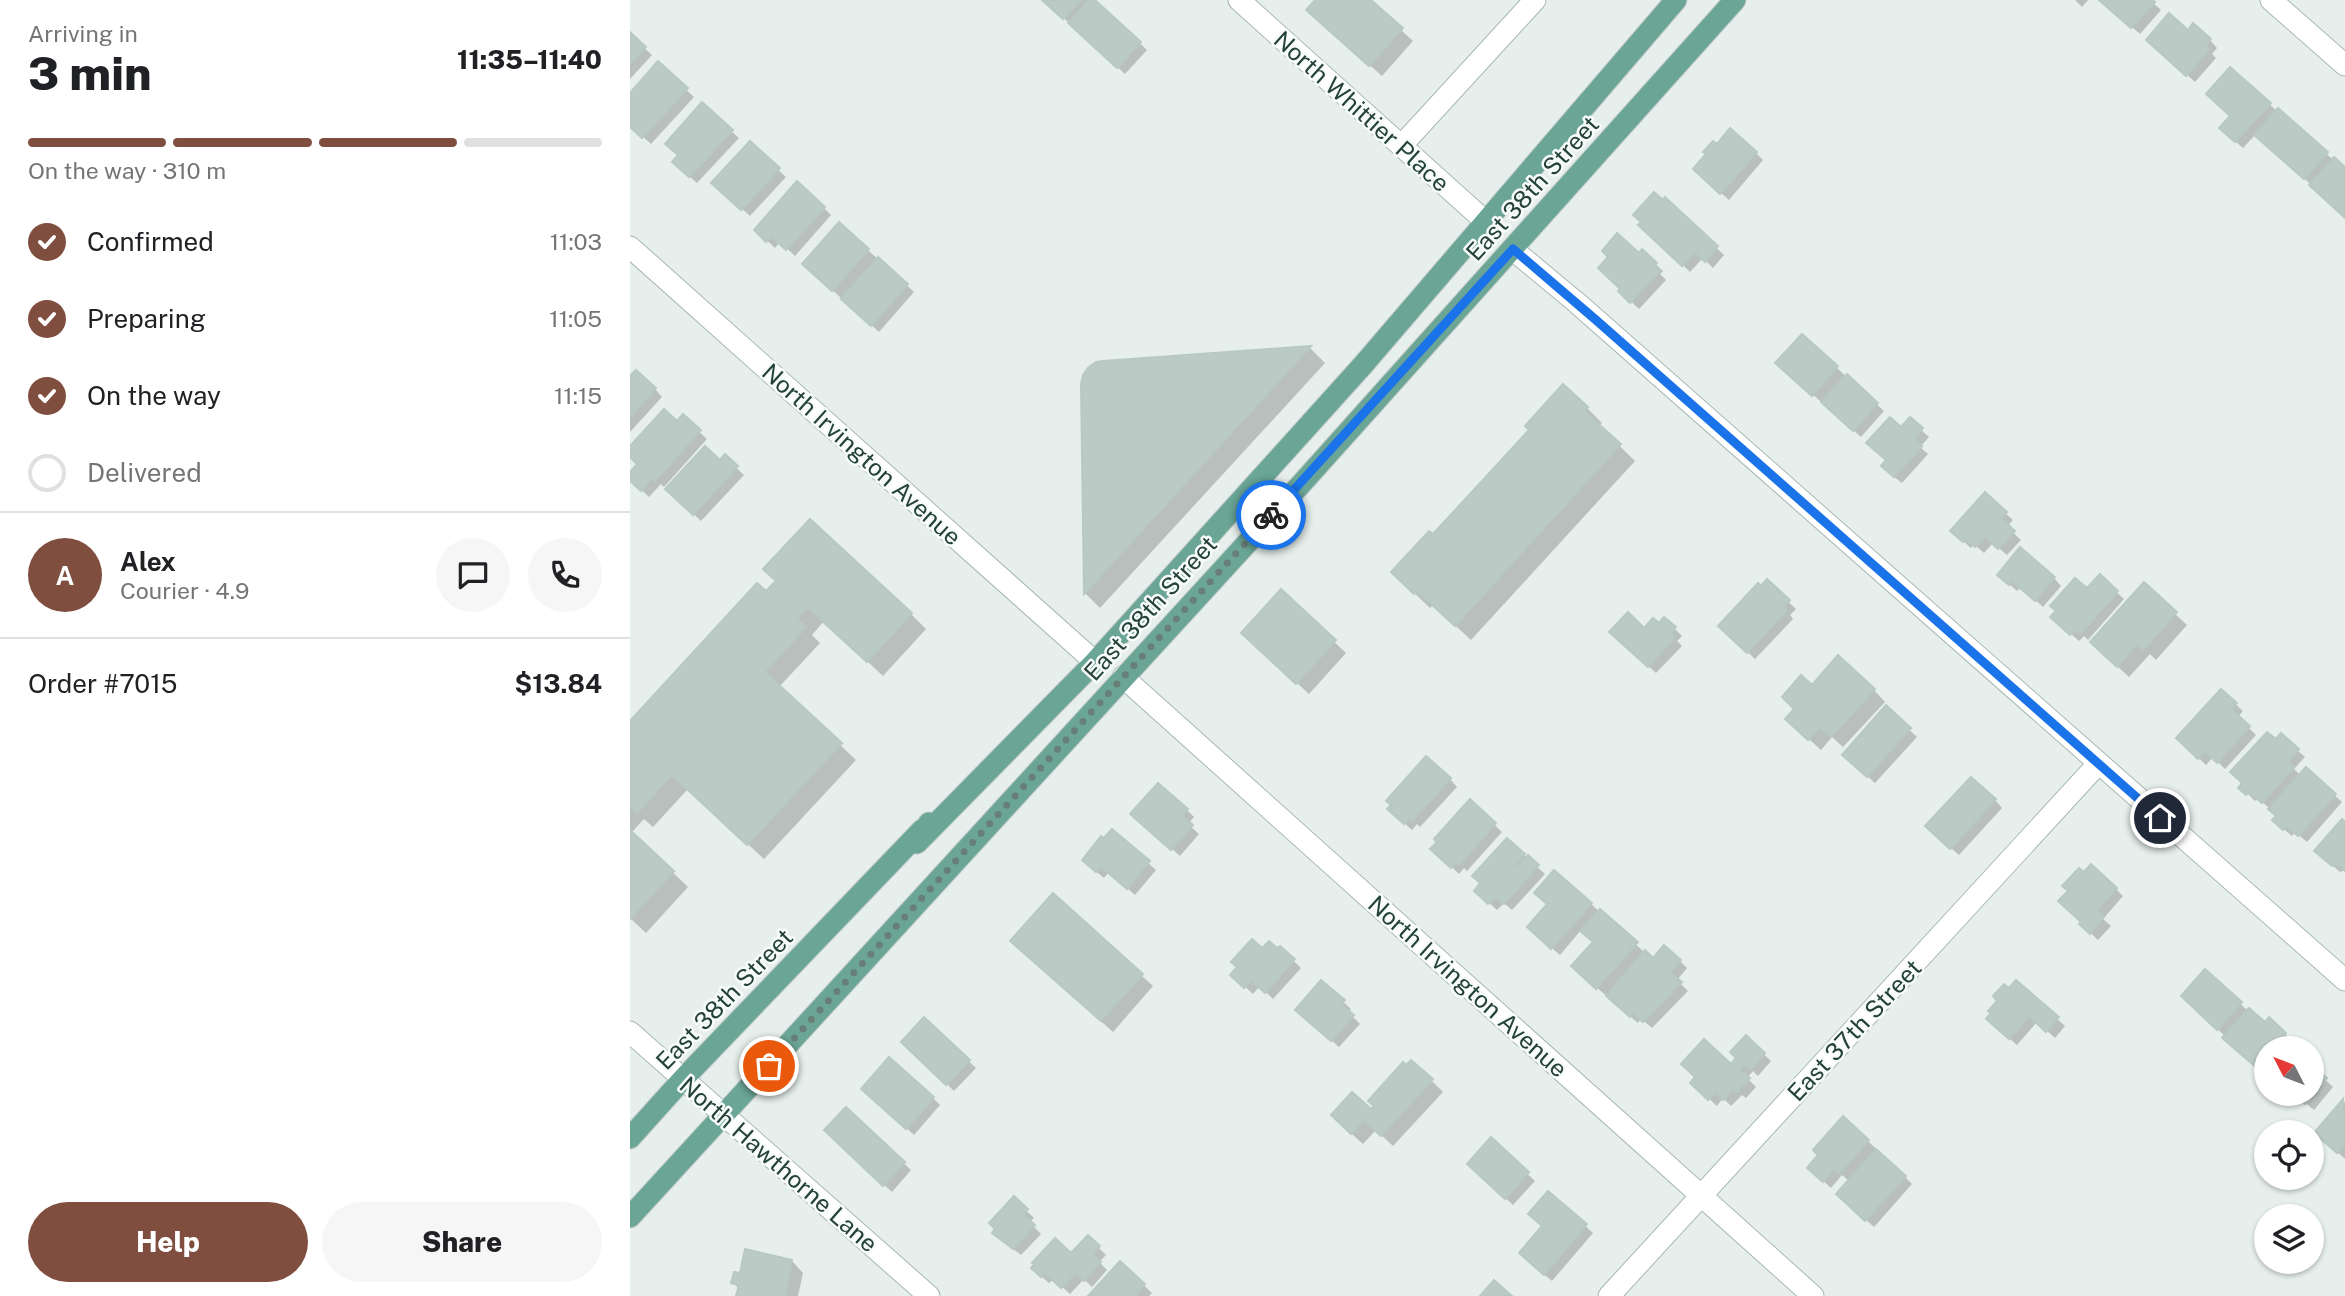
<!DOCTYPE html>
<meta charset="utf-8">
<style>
body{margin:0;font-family:"Public Sans",sans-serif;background:#f6f6f6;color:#202124;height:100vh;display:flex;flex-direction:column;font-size:26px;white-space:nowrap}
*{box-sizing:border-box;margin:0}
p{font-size:23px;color:#757577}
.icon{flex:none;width:38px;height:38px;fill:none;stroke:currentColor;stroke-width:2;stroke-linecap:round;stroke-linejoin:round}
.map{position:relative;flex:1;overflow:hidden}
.sheet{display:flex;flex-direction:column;background:#fff;width:630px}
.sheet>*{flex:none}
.needle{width:46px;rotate:312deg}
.tools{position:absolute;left:1624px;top:1036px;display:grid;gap:14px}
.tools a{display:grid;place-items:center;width:70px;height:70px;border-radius:50%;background:#fff;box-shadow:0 2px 5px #0004;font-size:35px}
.pin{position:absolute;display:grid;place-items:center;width:60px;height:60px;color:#fff;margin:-30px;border:4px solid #fff;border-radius:50%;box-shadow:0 2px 7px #0007}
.courier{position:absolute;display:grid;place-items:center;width:70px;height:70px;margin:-35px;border:5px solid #1a73e8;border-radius:50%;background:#fff;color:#222;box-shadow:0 2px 9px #0007}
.head em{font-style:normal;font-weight:800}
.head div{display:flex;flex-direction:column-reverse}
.head{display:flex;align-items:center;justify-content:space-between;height:119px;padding:0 28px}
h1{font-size:46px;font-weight:800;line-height:52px}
.bar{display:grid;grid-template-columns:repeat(4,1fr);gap:10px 7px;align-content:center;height:84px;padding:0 28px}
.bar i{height:9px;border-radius:5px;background:#e0e0e0}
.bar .active{background:#7f4e3f}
.bar p{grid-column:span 4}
.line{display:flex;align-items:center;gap:18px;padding:0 28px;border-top:2px solid #e0e0e0}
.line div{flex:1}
.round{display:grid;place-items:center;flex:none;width:74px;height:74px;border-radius:37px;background:#f6f6f6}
ol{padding:0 28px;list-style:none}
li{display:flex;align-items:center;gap:21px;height:77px}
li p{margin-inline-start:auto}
li .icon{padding:7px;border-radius:50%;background:#7f4e3f;color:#fff;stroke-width:4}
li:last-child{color:#757577}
li i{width:38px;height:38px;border:4px solid #e0e0e0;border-radius:50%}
.cta{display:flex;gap:14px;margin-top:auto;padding:14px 28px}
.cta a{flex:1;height:80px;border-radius:42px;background:#7f4e3f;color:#fff;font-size:28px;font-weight:800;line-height:80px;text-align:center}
.cta a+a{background:#f6f6f6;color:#202124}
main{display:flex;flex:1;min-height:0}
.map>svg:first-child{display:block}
.shadow{fill:#0003}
.building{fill:#bbcac4;stroke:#b8c9c2;stroke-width:2}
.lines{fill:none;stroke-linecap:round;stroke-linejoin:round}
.minor-casing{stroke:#a8b8b2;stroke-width:23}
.primary-casing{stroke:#c2cac8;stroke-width:23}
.minor{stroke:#fff;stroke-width:21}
.primary{stroke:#6aa596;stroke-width:21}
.done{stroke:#687f78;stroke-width:7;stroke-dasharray:0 12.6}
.route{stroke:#1a73e8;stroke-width:9}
.labels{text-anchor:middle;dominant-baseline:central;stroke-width:5;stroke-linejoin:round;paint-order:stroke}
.street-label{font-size:24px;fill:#24423a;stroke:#f7fbf9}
</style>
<main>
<section class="sheet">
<div class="head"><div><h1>3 min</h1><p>Arriving in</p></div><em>11:35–11:40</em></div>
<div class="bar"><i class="active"></i><i class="active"></i><i class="active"></i><i></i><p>On the way · 310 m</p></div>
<ol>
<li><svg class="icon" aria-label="check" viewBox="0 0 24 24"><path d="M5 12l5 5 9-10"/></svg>Confirmed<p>11:03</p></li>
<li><svg class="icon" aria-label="check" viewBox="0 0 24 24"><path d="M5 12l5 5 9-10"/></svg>Preparing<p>11:05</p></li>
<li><svg class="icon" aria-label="check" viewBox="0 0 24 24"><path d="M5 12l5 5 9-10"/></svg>On the way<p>11:15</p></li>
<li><i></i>Delivered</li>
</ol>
<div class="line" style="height:126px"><b class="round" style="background:#7f4e3f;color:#fff">A</b><div><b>Alex</b><p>Courier · 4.9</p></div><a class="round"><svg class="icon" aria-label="chat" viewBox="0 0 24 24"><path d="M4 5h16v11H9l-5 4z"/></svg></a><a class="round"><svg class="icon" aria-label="phone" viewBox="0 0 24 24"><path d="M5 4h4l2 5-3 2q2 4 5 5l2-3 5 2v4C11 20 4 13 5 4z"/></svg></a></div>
<div class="line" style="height:91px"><div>Order #7015</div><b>$13.84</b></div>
<div class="cta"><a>Help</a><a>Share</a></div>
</section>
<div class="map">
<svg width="1715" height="1296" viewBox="0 0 1715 1296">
<rect width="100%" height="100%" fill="#e6efeb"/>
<!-- shadow -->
<path class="shadow" d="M414,0H463L517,50L495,74Z
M688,0H738L783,41L752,76L690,21Z
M1445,0H1458L1452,7Z
M1471,0H1523L1522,2L1531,10L1510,34Z
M1558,32L1580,40L1587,48L1582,54L1586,58L1565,82L1526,47Z
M0,35L22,55L0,79Z
M28,64L64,97L21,144L0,125V95Z
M1639,104L1715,170V216L1626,134L1613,148L1598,135Z
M101,131L109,138L67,183L51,169L50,156Z
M120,144L156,177L120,216L91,190Z
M1126,153L1133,160L1099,200L1072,176Z
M1035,200L1094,255L1083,268L1073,258L1060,272L1018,232Z
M194,208L201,215L165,256L150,242L145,248L126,230Z
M209,224L284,292L249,332L181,271Z
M1012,252L1033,271L1030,274L1036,280L1009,309L990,291Z
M1172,336L1254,411L1231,437L1155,370Z
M680,348L695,363L470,608L455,593L453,384L467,364Z
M0,379L25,389L32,397L0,432Z
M957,408L972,423L969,426L1005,461L841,640L803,605L800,608L778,587Z
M53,417L77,439L34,487L31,484L19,497L0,479V475L9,464L0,455V449L47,423Z
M1280,420L1299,437L1290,447L1298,454L1272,483L1260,474L1271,430Z
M95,457L114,475L71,521L45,497Z
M1375,513L1383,520L1377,527L1391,540L1377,555L1363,543L1354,553L1344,544L1341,548L1322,531Z
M1369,575L1424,578L1431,586L1413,607L1391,587L1387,591Z
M1470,577L1494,599L1458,640L1454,636L1449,641L1430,624Z
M1137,582L1166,609L1160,615L1163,619L1125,659L1090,626Z
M1514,585L1557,625L1526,660L1520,654L1499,677L1473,653Z
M651,592L716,653L679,694L625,644Z
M136,594L281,614L296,629L253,676L194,621L182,635L190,643L149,687L226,760L134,859L58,789L23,827L14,819L1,833L58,887L16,933L0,918V724Z
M1029,625L1044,628L1052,636L1047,641L1052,646L1026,673L989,639Z
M1182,687L1244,690L1255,702L1213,747L1202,737L1191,750L1169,730Z
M1591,691L1613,711L1608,717L1626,735L1595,769L1583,757L1576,765L1548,738Z
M1256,708L1287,737L1245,783L1221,762Z
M1646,741L1667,750L1675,757L1664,769L1671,776L1676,770L1712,802L1677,842L1665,832L1662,836L1651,827L1648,816L1628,798L1625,801L1611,787Z
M820,779L827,787L790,827L787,824L782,830L759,809Z
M1365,800L1372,808L1329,855L1305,834Z
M840,802L872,832L837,871L834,868L829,874L810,856Z
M557,810L564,817L558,824L569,834L550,856L510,821Z
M1715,824V870L1710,872L1694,858Z
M482,831L526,870L505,895L479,872L474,878L461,867L474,840Z
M877,840L915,874L882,910L874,903L867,910L846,891Z
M1462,866L1493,896L1473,919L1481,926L1468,940L1451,924L1454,875Z
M423,896L523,986L483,1032L394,952Z
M961,904L1023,960L1050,961L1057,968L1047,980L1058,991L1022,1028L1011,1019L1008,1023L951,974L965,943L951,930L930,955L906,935Z
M650,948L671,968L643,999L630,986L623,994L602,975L632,951H647Z
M1576,972L1618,1011L1635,1024L1655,1034L1662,1041L1656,1048H1636L1634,1073L1560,1003Z
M691,982L721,1009L718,1012L730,1024L709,1047L675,1017Z
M1361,1011L1427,1019L1435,1026L1425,1038L1407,1022L1387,1045L1365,1026Z
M294,1020L346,1068L324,1091L273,1042Z
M1116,1037L1141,1061L1128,1076L1123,1071L1117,1078L1126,1087L1116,1098L1112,1095L1101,1106L1093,1098L1087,1106L1062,1083L1101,1066L1108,1058Z
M1686,1071L1703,1087L1684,1110L1664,1094H1682V1072L1684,1073Z
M801,1080L813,1092L763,1146L746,1130L733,1144L714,1127Z
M241,1096L303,1098L310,1105L284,1135Z
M1713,1101L1715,1103V1159L1686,1133Z
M216,1109L281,1170L262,1192L203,1138Z
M861,1140L905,1181L883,1205L847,1172Z
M1238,1141L1282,1184L1244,1227L1215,1201L1219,1181L1212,1175L1201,1188L1187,1175Z
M918,1193L963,1233L922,1281L898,1261L914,1226Z
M384,1199L404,1218L399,1222L411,1234L391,1255L372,1240Z
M458,1237L476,1255L469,1262L477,1270L462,1287L454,1279L440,1294L424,1279L419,1283L410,1275L442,1255Z
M162,1261L173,1273L168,1296H108L109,1289L103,1282Z
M490,1263L522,1293L519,1296H460Z"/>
<!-- building -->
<path class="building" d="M412,0H451L433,19Z
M459,0H465L511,42L487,68L438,23Z
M685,0H741L773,28L739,66L676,10Z
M1469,0H1523L1525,2L1501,28Z
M1539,13L1558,30L1563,23L1581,39L1576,46L1580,49L1556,76L1516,40Z
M0,32L16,47L0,64Z
M28,61L58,88L12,138L0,127V93Z
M1600,67L1641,103L1605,142L1589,128L1600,116L1576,94Z
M72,102L103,130L59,177L42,162L48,155L35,144Z
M1648,108L1698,152L1674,179L1624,135Z
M1100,128L1127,152L1090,194L1063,169L1076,154L1073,152L1083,141L1087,144Z
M120,141L150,168L111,210L81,183Z
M1704,157L1715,167V218L1679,185Z
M167,181L195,207L156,250L141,236L136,242L124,230Z
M1024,192L1033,200L1035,197L1088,246L1075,262L1065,252L1052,266L1008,225L1011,222L1003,215Z
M209,222L239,249L202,291L172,264Z
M987,233L1009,253L1012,249L1027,263L1024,266L1030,271L1000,303L988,291L990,289L968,268L978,257L972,251Z
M248,257L278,284L241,326L211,299Z
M1172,334L1208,366L1182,396L1145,363Z
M681,346L454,594L451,384L453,375L458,368L466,362L473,361Z
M6,370L26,388L0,417V376Z
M1217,374L1248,403L1223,431L1191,402Z
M933,384L958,407L954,411L991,444L825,626L787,591L784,594L761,572L799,531L803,534L899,430L895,426Z
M34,409L47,421L53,414L71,430L25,481L22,478L11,491L0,481V472L7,464L0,457V446Z
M1260,417L1271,427L1280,417L1293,428L1284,439L1292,446L1264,477L1251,466L1256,460L1236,443Z
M75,446L90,460L95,454L108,466L63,515L35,489Z
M1355,492L1377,512L1371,518L1385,531L1368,549L1355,537L1345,547L1335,539L1333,542L1320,531Z
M180,519L282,613L237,662L178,608L167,619L176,627L135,672L212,743L117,845L42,775L7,813L0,807V721L127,583L136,591L146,581L133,569Z
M1390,547L1425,577L1405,601L1382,581L1379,585L1367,575Z
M1470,574L1488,591L1450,634L1446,630L1440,635L1420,617L1426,611L1420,606L1445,578L1457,588Z
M1137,579L1160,600L1154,607L1157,610L1117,653L1088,626L1128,583L1131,586Z
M1514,582L1547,612L1513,650L1507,644L1487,667L1460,642Z
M651,589L706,640L666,684L611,633Z
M998,612L1014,628L1023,618L1029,623L1034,617L1046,627L1041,633L1045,637L1018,667L979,632Z
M1208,655L1245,689L1201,737L1190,727L1178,740L1155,719L1164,709L1152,697L1171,675L1182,685Z
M1591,689L1607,703L1601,709L1620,726L1587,763L1575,751L1568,759L1546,738Z
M1256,705L1281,728L1237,777L1212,755Z
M1637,732L1646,739L1651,733L1669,749L1658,761L1664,767L1632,803L1619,792L1616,795L1608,788L1612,783L1600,772Z
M796,756L821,778L782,821L779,818L774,824L757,809L761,805L756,801Z
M1676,767L1706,794L1668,836L1657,826L1653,830L1642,820L1646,816L1638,809Z
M1341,777L1366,799L1320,849L1295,826Z
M528,783L558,809L552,815L563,825L541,850L500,814Z
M840,799L866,823L829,865L826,862L821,868L800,849L807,842L804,839Z
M1712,819L1715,822V871L1705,863L1702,866L1684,851Z
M482,829L520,861L497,889L470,866L466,872L452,860L471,836L474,838Z
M0,830L44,871L0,919Z
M877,838L895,854L885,865L887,867L898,855L909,865L874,904L866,897L858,904L844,891L850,883L842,876Z
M1461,864L1487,888L1467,910L1474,917L1460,934L1449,924L1451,922L1428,901L1438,891L1432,886L1449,868L1454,872Z
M924,870L962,903L921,949L897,927L917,904L904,893Z
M423,893L513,974L471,1021L380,941Z
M970,909L1008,942L966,989L941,966L963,942L950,931Z
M622,939L632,948L639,941L647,948L650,946L665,959L635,993L621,980L614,988L600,975L607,967L601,962Z
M1034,945L1051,960L1040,972L1052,982L1013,1022L1003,1013L1000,1017L976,996L1015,950L1023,958Z
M1575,969L1612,1002L1587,1030L1551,996Z
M691,980L715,1000L711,1004L724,1015L701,1041L665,1010Z
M1386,980L1429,1017L1416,1032L1399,1016L1379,1039L1356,1019L1361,1013L1358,1011L1367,1001L1363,996L1374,984L1379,988Z
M1619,1008L1635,1022L1639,1017L1656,1033L1643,1048H1636V1056L1626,1067L1592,1038Z
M294,1017L340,1060L316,1085L271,1042Z
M1116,1035L1135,1053L1120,1070L1114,1065L1110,1070L1120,1078L1107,1092L1104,1089L1093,1100L1085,1092L1078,1100L1060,1083L1065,1077L1051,1064L1074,1039L1101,1064L1106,1058L1100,1052Z
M259,1057L304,1097L276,1129L231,1089Z
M781,1060L803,1079L751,1136L734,1120L721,1134L701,1115L722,1092L741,1109L744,1106L738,1101L773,1062L776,1065Z
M1685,1069L1697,1078L1675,1104L1663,1094H1682V1070Z
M1713,1099L1715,1144L1707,1153L1684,1133Z
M216,1107L275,1162L253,1186L194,1130Z
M1213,1116L1239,1140L1209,1174L1204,1169L1193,1182L1177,1168L1188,1155L1183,1150Z
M861,1137L899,1172L875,1199L837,1164Z
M1246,1149L1276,1176L1235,1221L1206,1194Z
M918,1191L957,1224L914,1275L889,1253L912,1226L898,1214Z
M384,1196L398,1209L393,1214L405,1225L383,1249L362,1233L365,1229L359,1223Z
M458,1235L470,1246L463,1254L471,1262L454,1281L446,1273L431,1288L415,1273L411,1277L401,1268L404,1264L402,1263L425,1238L441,1253Z
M115,1249L162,1260L155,1296H106L109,1285L101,1283L104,1272L110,1273Z
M490,1261L515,1284L505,1296H458Z
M864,1280L882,1296H850Z"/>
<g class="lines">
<!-- minor casing -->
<g class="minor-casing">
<path id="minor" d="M609,0L856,222
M1641,0L1715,65
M772,145L905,0
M0,247L465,662
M882,249L946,302L1715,980
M493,677L1183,1296
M0,1032L299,1296
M979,1296L1468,764"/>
</g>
<!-- primary casing -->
<g class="primary-casing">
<path id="primary" d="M299,823L287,843L465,662L733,365L1046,0
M0,1138L53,1079L292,830
M0,1217L673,482L1105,0"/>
</g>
<!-- minor -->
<use href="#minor" class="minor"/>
<!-- primary -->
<use href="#primary" class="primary"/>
</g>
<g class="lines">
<!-- done -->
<path class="done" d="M139,1066L641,515"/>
<!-- route -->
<path class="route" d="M641,515L883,249L966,320L1530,818"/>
</g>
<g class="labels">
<!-- street labels -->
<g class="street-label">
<text transform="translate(732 111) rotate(42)">North Whittier Place</text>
<text transform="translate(902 188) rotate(-48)">East 38th Street</text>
<text transform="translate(232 454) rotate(42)">North Irvington Avenue</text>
<text transform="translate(520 608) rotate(-48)">East 38th Street</text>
<text transform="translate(838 986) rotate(42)">North Irvington Avenue</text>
<text transform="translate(94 999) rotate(-46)">East 38th Street</text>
<text transform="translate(1224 1030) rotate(-47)">East 37th Street</text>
<text transform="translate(149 1164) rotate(41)">North Hawthorne Lane</text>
</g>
</g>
</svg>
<div class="tools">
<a><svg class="needle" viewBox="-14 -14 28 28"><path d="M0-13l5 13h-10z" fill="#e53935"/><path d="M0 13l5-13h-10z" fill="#757577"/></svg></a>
<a><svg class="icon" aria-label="locate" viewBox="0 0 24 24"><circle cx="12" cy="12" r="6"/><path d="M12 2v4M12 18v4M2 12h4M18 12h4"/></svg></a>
<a><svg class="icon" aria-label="layers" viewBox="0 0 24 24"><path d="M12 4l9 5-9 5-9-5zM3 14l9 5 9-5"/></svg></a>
</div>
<div class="pin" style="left:139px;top:1066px;background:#ea580c"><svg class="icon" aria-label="bag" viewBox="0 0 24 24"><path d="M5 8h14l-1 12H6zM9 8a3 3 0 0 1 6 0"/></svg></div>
<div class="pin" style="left:1530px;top:818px;background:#1f2937"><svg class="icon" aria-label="home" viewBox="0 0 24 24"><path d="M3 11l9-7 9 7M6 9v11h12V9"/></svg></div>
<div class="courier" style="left:641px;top:515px"><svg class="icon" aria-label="bike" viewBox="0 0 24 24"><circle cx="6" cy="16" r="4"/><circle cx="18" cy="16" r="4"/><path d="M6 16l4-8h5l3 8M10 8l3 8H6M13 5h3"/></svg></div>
</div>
</main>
